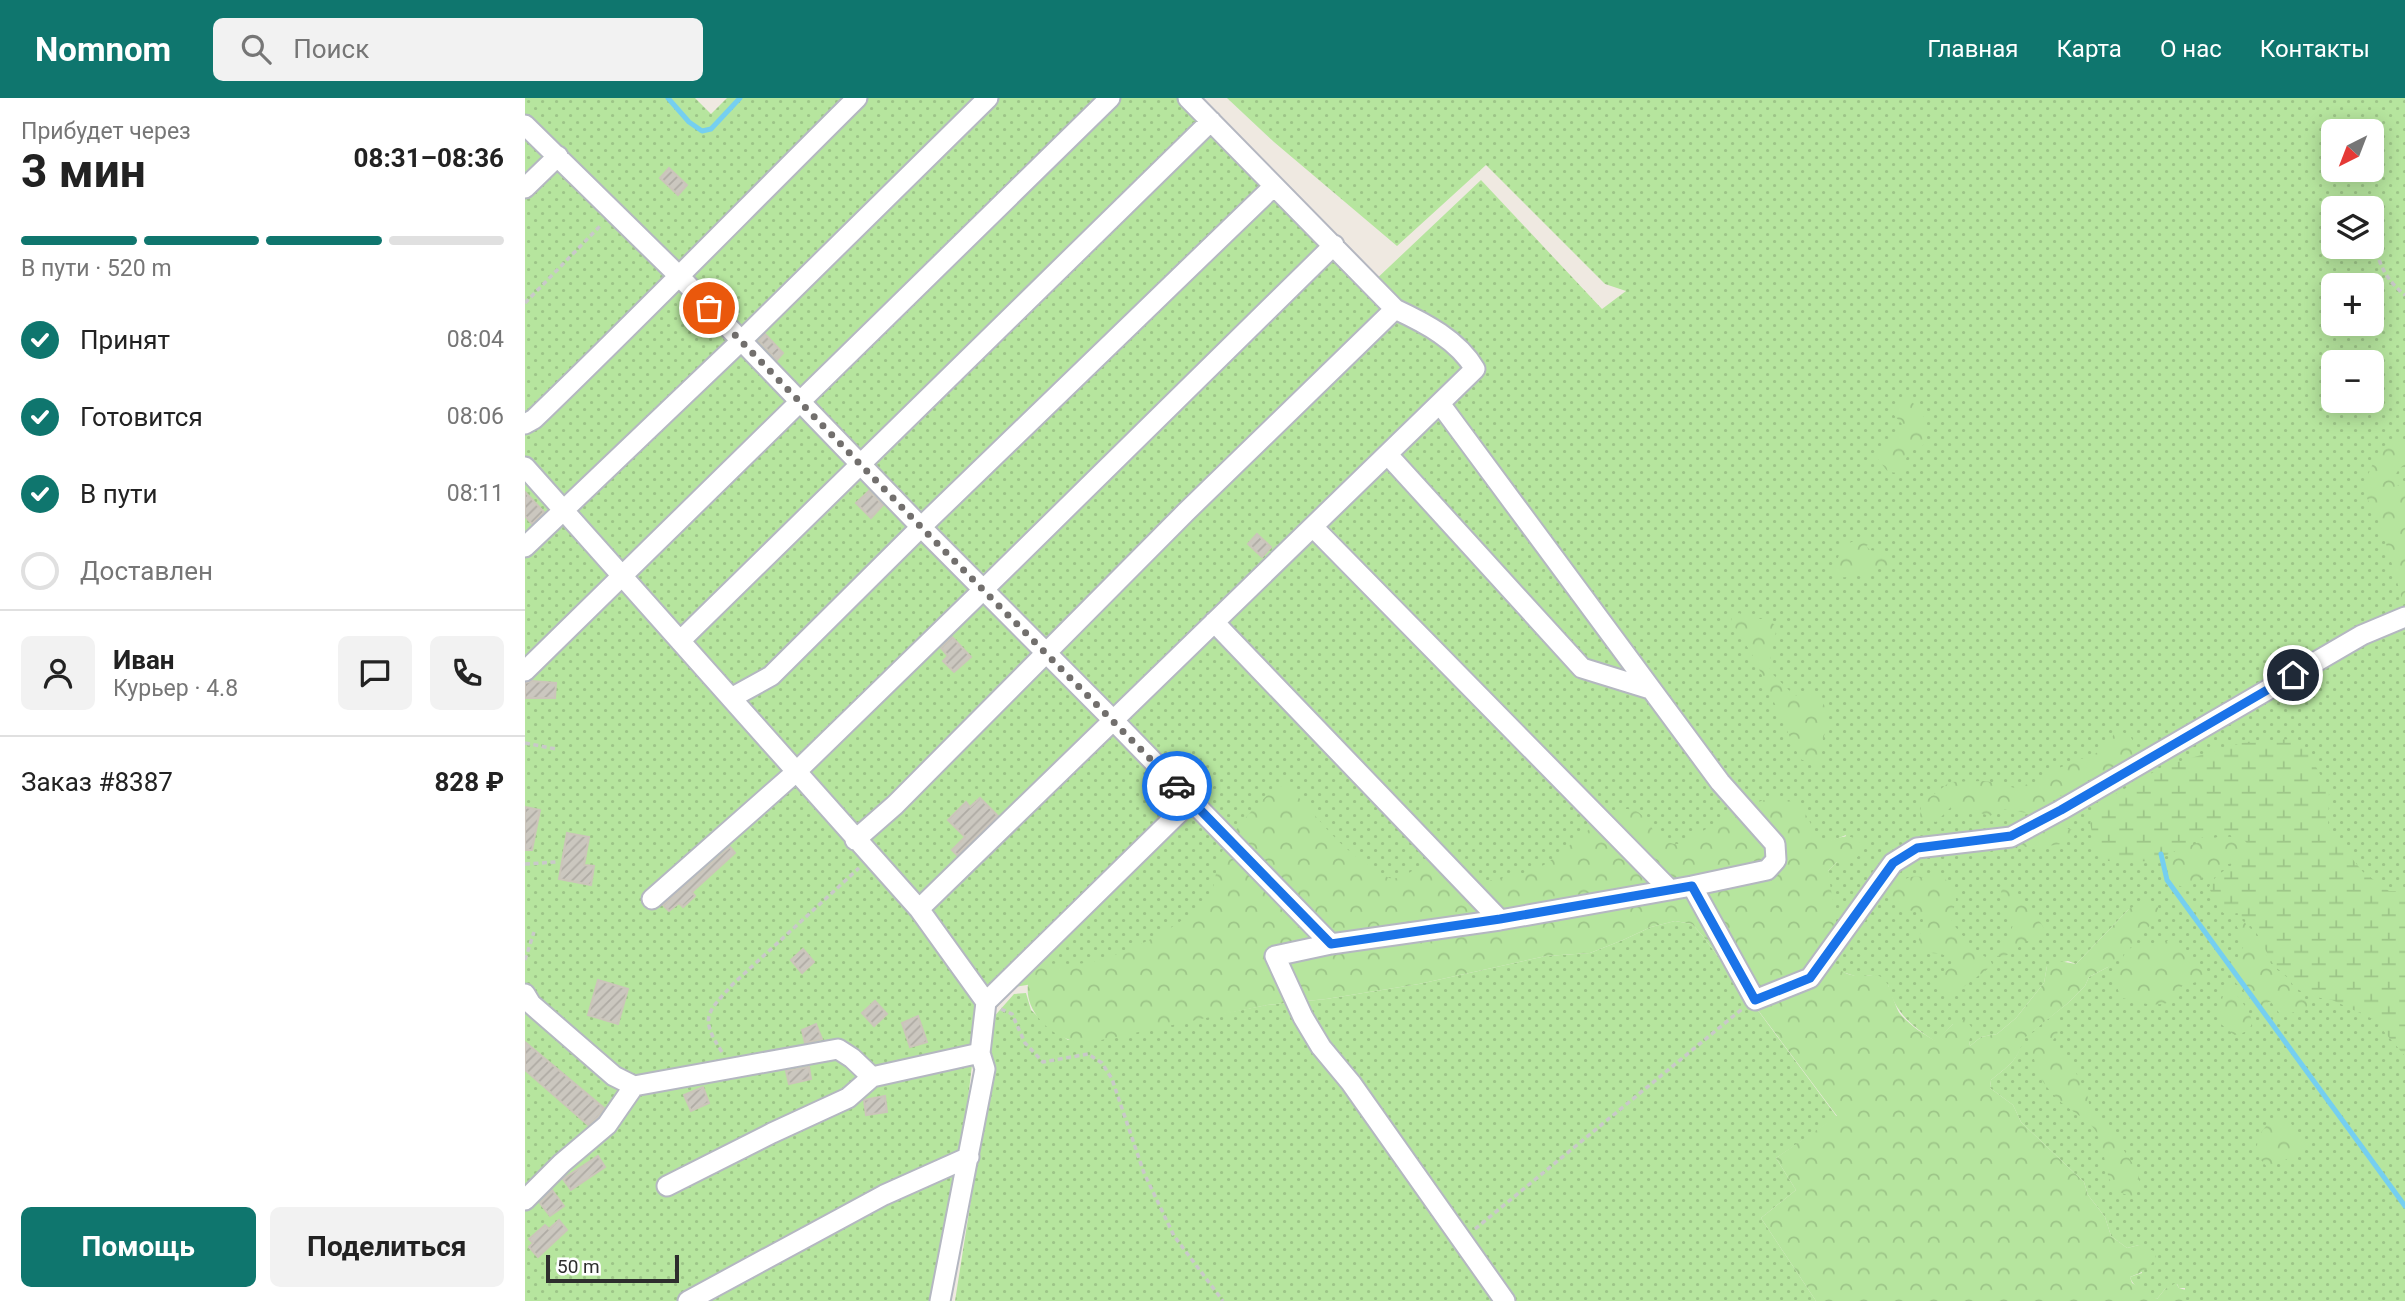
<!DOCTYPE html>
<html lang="ru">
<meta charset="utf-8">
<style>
body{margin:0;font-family:Roboto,sans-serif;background:#f2f2f2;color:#222;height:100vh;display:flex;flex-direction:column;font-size:26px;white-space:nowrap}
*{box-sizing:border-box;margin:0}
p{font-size:23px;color:#767676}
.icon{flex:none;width:38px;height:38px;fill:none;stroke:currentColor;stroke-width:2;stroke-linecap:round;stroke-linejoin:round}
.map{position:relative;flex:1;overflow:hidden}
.details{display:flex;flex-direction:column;background:#fff;width:525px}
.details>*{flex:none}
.needle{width:46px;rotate:222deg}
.buttons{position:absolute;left:1796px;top:21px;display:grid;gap:14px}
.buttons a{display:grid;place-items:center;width:63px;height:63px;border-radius:10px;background:#fff;box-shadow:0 4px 18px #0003;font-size:35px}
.scale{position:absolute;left:21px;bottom:18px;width:133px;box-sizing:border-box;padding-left:7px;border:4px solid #2e2e2e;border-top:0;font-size:19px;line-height:24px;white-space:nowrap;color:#2e2e2e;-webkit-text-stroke:5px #fff;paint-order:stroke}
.pin{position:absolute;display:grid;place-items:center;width:60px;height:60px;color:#fff;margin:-30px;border:4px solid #fff;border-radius:50%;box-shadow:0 2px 7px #0007}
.courier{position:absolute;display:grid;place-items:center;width:70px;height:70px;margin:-35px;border:5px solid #1a73e8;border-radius:50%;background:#fff;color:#222;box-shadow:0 2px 9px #0007}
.summary em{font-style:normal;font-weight:700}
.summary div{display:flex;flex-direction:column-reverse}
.summary{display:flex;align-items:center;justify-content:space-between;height:119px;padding:0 21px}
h1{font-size:46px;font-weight:700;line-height:52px}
.bar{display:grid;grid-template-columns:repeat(4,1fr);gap:10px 7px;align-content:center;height:84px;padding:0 21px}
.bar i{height:9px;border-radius:5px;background:#e0e0e0}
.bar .current{background:#0f766e}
.bar p{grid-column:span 4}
.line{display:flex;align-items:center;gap:18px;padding:0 21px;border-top:2px solid #e0e0e0}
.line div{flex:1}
.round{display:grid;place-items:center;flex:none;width:74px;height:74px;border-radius:10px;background:#f2f2f2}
ol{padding:0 21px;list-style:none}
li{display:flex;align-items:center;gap:21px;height:77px}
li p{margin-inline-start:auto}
li .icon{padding:7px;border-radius:50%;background:#0f766e;color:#fff;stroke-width:4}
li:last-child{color:#767676}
li i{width:38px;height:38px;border:4px solid #e0e0e0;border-radius:50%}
.button{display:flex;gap:14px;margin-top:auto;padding:14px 21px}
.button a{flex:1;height:80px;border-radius:10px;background:#0f766e;color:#fff;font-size:28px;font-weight:700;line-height:80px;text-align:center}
.button a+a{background:#f2f2f2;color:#222}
header{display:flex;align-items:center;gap:42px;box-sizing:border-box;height:98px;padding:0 35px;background:#0f766e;color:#fff}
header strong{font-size:33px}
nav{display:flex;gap:38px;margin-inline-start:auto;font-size:24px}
.search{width:490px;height:63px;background:#f2f2f2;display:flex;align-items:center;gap:18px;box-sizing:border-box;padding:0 24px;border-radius:10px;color:#767676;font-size:26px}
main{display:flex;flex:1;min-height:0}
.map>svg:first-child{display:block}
.grass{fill:url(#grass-dots);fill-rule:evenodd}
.forest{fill:url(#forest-crowns)}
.wetland{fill:url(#wetland-marsh)}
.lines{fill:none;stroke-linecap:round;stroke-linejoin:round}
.stream{stroke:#75cff0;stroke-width:5}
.building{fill:url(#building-hatch);stroke:#cbc5ba;stroke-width:2}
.minor-casing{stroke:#b4b7c1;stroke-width:23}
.path{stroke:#c9c9c9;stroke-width:3.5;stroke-dasharray:5 3.5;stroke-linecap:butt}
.minor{stroke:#fff;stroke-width:19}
.done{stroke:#726f6d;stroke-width:7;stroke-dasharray:0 12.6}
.route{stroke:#1a73e8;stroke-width:9}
</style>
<header>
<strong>Nomnom</strong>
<div class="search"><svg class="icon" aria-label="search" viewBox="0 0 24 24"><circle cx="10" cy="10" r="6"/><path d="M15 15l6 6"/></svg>Поиск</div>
<nav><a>Главная</a><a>Карта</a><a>О нас</a><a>Контакты</a></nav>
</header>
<main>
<section class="details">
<div class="summary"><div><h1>3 мин</h1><p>Прибудет через</p></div><em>08:31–08:36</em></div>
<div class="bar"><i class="current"></i><i class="current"></i><i class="current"></i><i></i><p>В пути · 520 m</p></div>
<ol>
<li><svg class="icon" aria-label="check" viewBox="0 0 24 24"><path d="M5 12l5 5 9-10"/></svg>Принят<p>08:04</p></li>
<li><svg class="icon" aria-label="check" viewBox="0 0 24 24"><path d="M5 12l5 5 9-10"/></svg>Готовится<p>08:06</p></li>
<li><svg class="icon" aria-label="check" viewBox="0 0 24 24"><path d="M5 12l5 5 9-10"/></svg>В пути<p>08:11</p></li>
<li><i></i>Доставлен</li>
</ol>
<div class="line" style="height:126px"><a class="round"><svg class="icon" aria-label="person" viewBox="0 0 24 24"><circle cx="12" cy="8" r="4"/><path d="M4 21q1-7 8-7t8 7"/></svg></a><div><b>Иван</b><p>Курьер · 4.8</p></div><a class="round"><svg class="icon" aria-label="chat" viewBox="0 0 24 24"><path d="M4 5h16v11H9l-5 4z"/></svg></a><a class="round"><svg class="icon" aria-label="phone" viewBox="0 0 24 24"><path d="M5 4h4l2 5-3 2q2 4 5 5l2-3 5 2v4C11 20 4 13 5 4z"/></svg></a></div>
<div class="line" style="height:91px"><div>Заказ #8387</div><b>828 ₽</b></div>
<div class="button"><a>Помощь</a><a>Поделиться</a></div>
</section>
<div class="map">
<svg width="1880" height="1203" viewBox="0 0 1880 1203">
<defs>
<pattern id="grass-dots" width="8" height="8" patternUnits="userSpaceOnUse" patternTransform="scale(1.75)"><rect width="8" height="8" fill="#b6e59e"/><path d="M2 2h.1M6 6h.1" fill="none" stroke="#9dc588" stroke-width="1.8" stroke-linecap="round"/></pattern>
<pattern id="forest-crowns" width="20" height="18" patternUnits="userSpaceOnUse" patternTransform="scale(1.75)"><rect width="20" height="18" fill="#b6e59e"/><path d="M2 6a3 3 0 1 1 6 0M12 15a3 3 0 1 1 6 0" fill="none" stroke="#9dc588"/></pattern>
<pattern id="wetland-marsh" width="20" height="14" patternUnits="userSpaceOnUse" patternTransform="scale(1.75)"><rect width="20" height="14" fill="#b6e59e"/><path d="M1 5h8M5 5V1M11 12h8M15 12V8" fill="none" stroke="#9dc588"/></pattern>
<pattern id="building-hatch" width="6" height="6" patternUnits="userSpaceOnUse" patternTransform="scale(1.75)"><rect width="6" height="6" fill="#cbc7bf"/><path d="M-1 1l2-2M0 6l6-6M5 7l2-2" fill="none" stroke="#afaba4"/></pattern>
</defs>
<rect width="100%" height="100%" fill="#efe9e1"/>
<!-- grass -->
<path class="grass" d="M0,0H170L186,16L202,0H660L846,186L956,82L1077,211L1101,193L1080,186L961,67L872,148L749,44L702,0H1880V1203H1659L1660,1190H1654L1652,1186L1640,1191L1632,1201C1622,1198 1608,1189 1605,1179L1617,1175L1614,1147L1602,1150L1586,1138L1580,1119L1563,1097L1559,1084L1496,1024L1488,1007L1465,990L1466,982C1482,969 1494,962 1497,941L1543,905L1560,888L1564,879L1583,869L1604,811L1551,866L1543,863L1522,868L1519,885L1491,920L1472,936L1456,939L1445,948L1444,943L1428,926L1411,944C1387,928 1370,915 1363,887L1347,877L1333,879L1311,872L1304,860L1303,773L1312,764L1321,737L1304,744L1164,778L490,889L451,932L439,1036L405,1203H0ZM1808,33H1846V72H1808ZM1808,110H1846V149H1808ZM1808,187H1846V226H1808ZM1808,264H1846V303H1808Z
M1150,823L1167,826L1177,837L1312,1019L1251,1060L1271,1092L1236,1120L1291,1203H430L462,1000L459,949L466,922L489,896L501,895L506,912L525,930L543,942L660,923L742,907L801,901L894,886L1021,858L1065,855L1098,842L1126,829Z"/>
<!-- forest -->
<path class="forest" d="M1384,301L1398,315V326L1402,340L1397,349L1387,350C1379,358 1382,368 1374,375L1363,374L1352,360C1358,346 1371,340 1377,326L1369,317C1371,311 1378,302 1384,301Z
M1880,341V368L1875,370L1868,380L1872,387L1880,390V505L1877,501L1856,428L1840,396L1838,388L1852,356L1857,350L1862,346Z
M1345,441L1346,445L1341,448L1345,452L1361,455L1362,461L1366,466L1344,474H1332L1323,479L1311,480L1308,477C1318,447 1312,445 1345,441Z
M1214,515L1227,522C1238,520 1243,520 1252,529L1244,566L1245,574C1250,578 1267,596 1270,597C1277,599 1273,597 1280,596C1295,596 1304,610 1303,623C1301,638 1293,645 1298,661L1295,664L1285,665L1275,661L1228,558L1206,523L1207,519Z
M1591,632L1605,637L1612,653L1599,670L1584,679L1561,683L1543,700L1528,695L1521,703L1515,717L1476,711L1465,718L1446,712L1434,716L1429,706L1411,724L1395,719L1396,706L1425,684L1461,683L1490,690L1510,684L1534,670L1581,651Z
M753,688H762C793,717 808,745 846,769C851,772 859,778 864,780C885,784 896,756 918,762C930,765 951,781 961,782C972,783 1003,775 1013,770C1039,758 1077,713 1100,711C1127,709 1123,747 1155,746C1190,730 1255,669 1284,722C1287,728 1289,736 1291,743C1312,747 1318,729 1337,746V755L1326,764H1312L1303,773L1310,817L1304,861C1311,871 1321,878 1335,878C1342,878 1350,875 1356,879C1366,884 1368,907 1376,917C1386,928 1398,936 1411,943L1428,926L1440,921L1448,931L1444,943L1445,948L1456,939L1472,936L1491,920L1519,885L1522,868L1528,862L1551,866L1604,811L1622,802L1631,804L1634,814L1620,834L1583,869L1564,879L1560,888L1543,905L1498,941C1494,962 1482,969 1466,982L1465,990L1488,1007L1496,1024L1559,1084L1563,1097L1580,1119L1586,1138L1602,1150L1614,1147L1629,1153L1631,1158C1625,1171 1618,1174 1605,1179L1607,1185L1632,1201L1640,1191L1651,1185L1654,1190L1664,1193L1659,1203H1291L1236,1120L1271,1092L1251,1060L1312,1018L1177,837L1167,826L1150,823L1126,829L1098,842L1065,855L1021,858L894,886L801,901L742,907L562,945C557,944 551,944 545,942C515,933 486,894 514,867C531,864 549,868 567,864C604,855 671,824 688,789C692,780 690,767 695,758C705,735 734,703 753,688Z
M1534,722L1538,723L1543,731L1549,732L1550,737C1537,750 1525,747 1508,748C1502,748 1497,750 1491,750L1488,748Z
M1698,738C1710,739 1717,741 1723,751L1722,758L1715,763L1700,767L1681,777L1662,790C1654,789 1648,785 1644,777C1634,752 1683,741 1698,738Z
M1411,775C1420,779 1431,791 1431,802C1430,811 1424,816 1427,825C1437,836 1451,856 1465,861L1467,866L1464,870L1430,895C1420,895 1416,891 1412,883C1416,875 1424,874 1427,864C1420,852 1407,857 1395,854L1392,850L1398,823L1397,816L1393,813C1379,813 1367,809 1363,795C1373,783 1387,774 1402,781Z
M1477,790C1494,792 1496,804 1506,815C1511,821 1517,823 1519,832L1479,859H1474L1471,857C1476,845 1487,837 1488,825L1484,819L1483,802L1476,795Z
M1712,817L1728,833L1748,869L1762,879L1769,891L1784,905L1781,910L1760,917L1754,915L1746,904H1743L1746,922L1738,921L1734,918L1724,899L1710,884L1708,876L1714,856L1720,846L1709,822V818Z
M1648,841L1659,858L1676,870L1680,877L1678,882L1657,888L1649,903C1631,910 1613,905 1595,899L1589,877L1600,855L1608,848L1634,846Z
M1701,887L1705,888C1715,903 1746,932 1709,937L1696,926V905Z
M1529,922L1534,926L1532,937L1528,942L1530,951L1542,962L1551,975L1562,996L1565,1010L1578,1021L1612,1072C1615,1081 1615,1089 1610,1098C1574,1096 1585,1058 1572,1035C1563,1020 1544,1013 1531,1000C1524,992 1514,980 1511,969C1508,959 1509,953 1503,944L1507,935Z
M1750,1021L1766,1025L1771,1037L1779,1046L1772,1056L1744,1070C1724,1055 1731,1033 1750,1021Z"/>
<!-- wetland -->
<path class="wetland" d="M1766,641L1782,652L1804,693L1803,731L1838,774L1864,793H1880V958L1848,921L1807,902L1784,898L1769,889L1763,879L1749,868L1731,834L1720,821L1712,815C1695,823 1689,802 1684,789C1695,768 1710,772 1725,757C1725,749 1722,743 1715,739C1686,723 1654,757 1627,762C1613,765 1597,764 1583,763L1570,748L1565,725L1575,705L1639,668L1720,644Z"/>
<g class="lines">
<!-- stream -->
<path class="stream" d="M143,0L164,24L177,33L186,31L215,0
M1636,756L1642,782L1880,1108"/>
</g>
<!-- building -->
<path class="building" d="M144,70L162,87L153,97L135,80Z
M240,236L258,255L252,262L234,243Z
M344,393L358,407L346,420L331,405Z
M0,394L19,414L7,426L0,418Z
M732,436L746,449L737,459L723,446Z
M427,539L446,559L429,574L418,563L423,558L416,550Z
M7,583L31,585L30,600H0V585Z
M455,700L473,718L432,757L427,752L440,739L423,722L441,704L445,709Z
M0,709L15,712L7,752H0Z
M42,735L64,739L59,767L69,768L66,787L34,781Z
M205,749L210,755L167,794L170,798L158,809L154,805L144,813L138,807Z
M278,851L289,864L277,875L266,862Z
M73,882L103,891L93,926L63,917Z
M350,903L362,916L349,928L337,915Z
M393,918L402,944L385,949L377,925Z
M291,926L297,941L280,945L277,932Z
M0,944L79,1010L73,1019L63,1027L0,972Z
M284,969L286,981L264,986L261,973Z
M178,989L184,1005L166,1013L159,997Z
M360,998L362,1014L341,1017L339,1002Z
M73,1058L80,1069L46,1092L38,1081Z
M27,1092L39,1108L25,1118L15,1105Z
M34,1122L42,1132L13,1159L4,1149L8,1145L4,1141L20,1127L24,1131Z"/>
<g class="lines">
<!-- minor casing -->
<g class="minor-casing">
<path id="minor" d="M0,27L153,177L396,429L588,622L806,846L750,858L778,919L796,949L826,985L980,1203
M0,90L33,58
M916,307L1195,684L1250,746L1251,762L1242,772L1167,788
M0,326L9,321C118,216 224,107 332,0
M863,357L1057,570L1125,591
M0,369L394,811L461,904L455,955
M788,429L1145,792
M0,449L216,243L463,0
M689,524L975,822
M155,543L686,23
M0,573L585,0
M206,600L246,578L396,429L749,88
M330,742L370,707L661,414L870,211
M127,801L271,674L458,492L809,147
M394,811L950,271C933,242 900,225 870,211L663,0
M806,846L975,822L1167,788L1230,902L1285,880L1368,765L1392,750L1486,739L1536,712L1837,537L1880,519
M0,896L6,906L89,978L109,988L313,951L327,960L347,979L455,955L460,971L415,1203
M461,904L666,703
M142,1088L247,1035L323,1000L347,979
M0,1102L37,1065L82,1027L109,988
M163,1203L359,1097L444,1059"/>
</g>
<!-- path -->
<path class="path" d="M1848,103C1848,141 1848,172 1880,197
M0,205L77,126
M0,645L31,651
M0,766L31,764
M0,862L9,834
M476,911L487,916L500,945L518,964L563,956L577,965L587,981L619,1075L649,1138L698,1203
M197,954C174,919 182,915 208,886L334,770
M950,1131L1217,911"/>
<!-- minor -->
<use href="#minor" class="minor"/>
</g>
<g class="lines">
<!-- done -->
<path class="done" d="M184,210L396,429L652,688"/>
<!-- route -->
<path class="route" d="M652,688L806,846L975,821L1167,788L1230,902L1285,880L1368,765L1392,750L1486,738L1536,712L1768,577"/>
</g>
</svg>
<div class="buttons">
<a><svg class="needle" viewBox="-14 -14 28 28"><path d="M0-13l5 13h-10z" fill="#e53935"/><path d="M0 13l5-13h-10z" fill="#767676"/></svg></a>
<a><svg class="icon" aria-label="layers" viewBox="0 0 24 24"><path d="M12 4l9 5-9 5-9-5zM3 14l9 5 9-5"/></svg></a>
<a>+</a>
<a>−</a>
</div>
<div class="scale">50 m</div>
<div class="pin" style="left:184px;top:210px;background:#ea580c"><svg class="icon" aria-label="bag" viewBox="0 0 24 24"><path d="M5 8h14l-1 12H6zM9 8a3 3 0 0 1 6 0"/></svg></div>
<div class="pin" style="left:1768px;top:577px;background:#1f2937"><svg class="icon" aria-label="home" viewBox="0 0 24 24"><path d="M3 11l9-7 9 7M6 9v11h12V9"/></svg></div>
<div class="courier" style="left:652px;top:688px"><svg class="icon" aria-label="car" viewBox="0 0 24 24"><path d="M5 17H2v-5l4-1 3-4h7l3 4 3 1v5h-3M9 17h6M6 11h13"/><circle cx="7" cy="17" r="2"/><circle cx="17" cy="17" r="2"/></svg></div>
</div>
</main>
